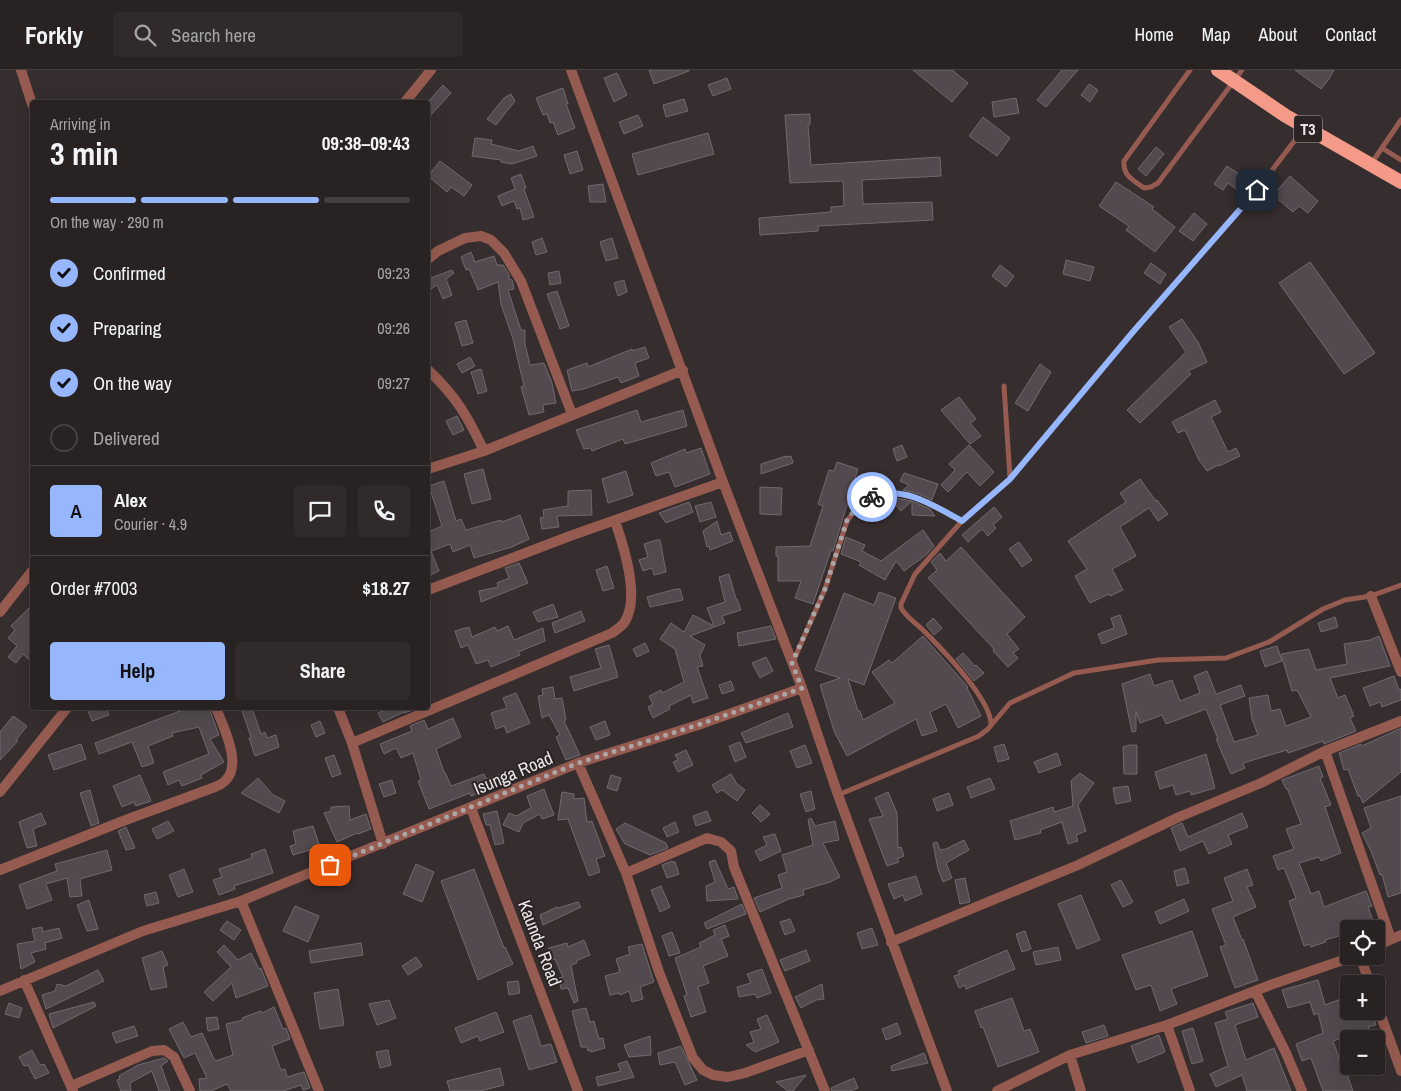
<!DOCTYPE html>
<meta charset="utf-8">
<style>
body{margin:0;font-family:"Archivo Narrow",sans-serif;background:#302a2a;color:#f1f3f6;height:100vh;display:flex;flex-direction:column;font-size:19px;white-space:nowrap}
*{box-sizing:border-box;margin:0}
p{font-size:16px;color:#a5a4a5}
.icon{flex:none;width:28px;height:28px;fill:none;stroke:currentColor;stroke-width:2;stroke-linecap:round;stroke-linejoin:round}
.map{position:relative;flex:1;overflow:hidden}
.panel{position:absolute;left:30px;top:30px;width:400px;height:610px;display:flex;flex-direction:column;background:#282222;border-radius:5px;box-shadow:0 5px 20px #0002,0 0 0 1px #443f40}
.panel>*{flex:none}
.tools{position:absolute;left:1340px;top:850px;display:grid;gap:10px}
.tools a{display:grid;place-items:center;width:45px;height:45px;border-radius:5px;background:#282222;box-shadow:0 5px 20px #0002,0 0 0 1px #443f40;font-size:25px}
.pin{position:absolute;display:grid;place-items:center;width:42px;height:42px;color:#fff;margin:-21px;border-radius:10px;box-shadow:0 2px 8px #0006}
.courier{position:absolute;display:grid;place-items:center;width:50px;height:50px;margin:-25px;border:4px solid #96b6fd;border-radius:50%;background:#fff;color:#222;box-shadow:0 1px 6px #0007}
.head em{font-style:normal;font-weight:800}
.head div{display:flex;flex-direction:column-reverse}
.head{display:flex;align-items:center;justify-content:space-between;height:85px;padding:0 20px}
h1{font-size:32px;font-weight:800;line-height:38px}
.bar{display:grid;grid-template-columns:repeat(4,1fr);gap:8px 5px;align-content:center;height:60px;padding:0 20px}
.bar i{height:6px;border-radius:4px;background:#443f40}
.bar .on{background:#96b6fd}
.bar p{grid-column:span 4}
.line{display:flex;align-items:center;gap:12px;padding:0 20px;border-top:1px solid #443f40}
.line div{flex:1}
.round{display:grid;place-items:center;flex:none;width:52px;height:52px;border-radius:5px;background:#302a2a}
ol{padding:0 20px;list-style:none}
li{display:flex;align-items:center;gap:15px;height:55px}
li p{margin-inline-start:auto}
li .icon{padding:5px;border-radius:50%;background:#96b6fd;color:#111;stroke-width:4}
li:last-child{color:#a5a4a5}
li i{width:28px;height:28px;border:2px solid #443f40;border-radius:50%}
.cta{display:flex;gap:10px;margin-top:auto;padding:10px 20px}
.cta a{flex:1;height:58px;border-radius:5px;background:#96b6fd;color:#111;font-size:20px;font-weight:800;line-height:58px;text-align:center}
.cta a+a{background:#302a2a;color:#f1f3f6}
header{display:flex;align-items:center;gap:30px;box-sizing:border-box;height:70px;padding:0 25px;background:#282222;border-bottom:1px solid #443f40}
header strong{font-size:24px}
nav{display:flex;gap:28px;margin-inline-start:auto;font-size:18px}
.search{width:350px;height:45px;background:#302a2a;display:flex;align-items:center;gap:12px;box-sizing:border-box;padding:0 18px;border-radius:5px;color:#a5a4a5;font-size:19px}
.map>svg:first-child{display:block}
.building{fill:#524a4e;stroke:#72696d}
.lines{fill:none;stroke-linecap:round;stroke-linejoin:round}
.service{stroke:#965b50;stroke-width:5}
.minor{stroke:#965b50;stroke-width:10}
.trunk{stroke:#f49a89;stroke-width:14}
.done{stroke:#aca5a6;stroke-width:5;stroke-dasharray:0 9}
.route{stroke:#96b6fd;stroke-width:6}
.labels{text-anchor:middle;dominant-baseline:central;stroke-width:4;stroke-linejoin:round;paint-order:stroke}
.shield{fill:#2c2424;stroke:#b2acac;stroke-width:1}
.shield-label{font-size:16px;font-weight:bold;fill:#ebe6e6}
.street-label{font-size:18px;fill:#ebe6e6;stroke:#2c2424}
</style>
<header>
<strong>Forkly</strong>
<div class="search"><svg class="icon" aria-label="search" viewBox="0 0 24 24"><circle cx="10" cy="10" r="6"/><path d="M15 15l6 6"/></svg>Search here</div>
<nav><a>Home</a><a>Map</a><a>About</a><a>Contact</a></nav>
</header>
<div class="map">
<svg width="1401" height="1021" viewBox="0 0 1401 1021">
<rect width="100%" height="100%" fill="#362d2e"/>
<!-- building -->
<path class="building" d="M649,0H689V1L654,14Z
M913,0H952L968,13L952,32Z
M1062,0H1078L1046,37L1037,30Z
M1295,0H1334L1329,9L1321,19Z
M617,3L627,25L614,32L604,8Z
M727,8L731,19L713,26L708,15Z
M1089,14L1098,20L1090,32L1081,25Z
M443,15L451,23L428,48V32Z
M563,18L568,34H566L575,58L558,65L553,52L550,53L547,44L543,45L536,28Z
M511,24L515,31L496,55L487,49L504,28Z
M1016,28L1019,43L994,47L992,32Z
M684,29L688,41L666,47L663,35Z
M810,44V55H808L811,95L940,87L941,106L862,110L863,134L932,132L933,150L818,156V161L760,165L759,148L831,142V137L844,136L843,111L790,113L785,45Z
M638,45L643,56L624,64L619,52Z
M983,47L1010,68L997,86L969,66Z
M708,63L714,84L638,105L632,84Z
M475,68L492,70L491,74L519,81L533,76L537,86L512,94L501,92V90L472,86Z
M1156,77L1164,84L1146,106L1138,99Z
M577,81L583,100L570,104L564,85Z
M440,91L472,115L464,126L451,117L447,122L428,106Z
M1227,96L1248,110L1240,122L1228,113L1223,120L1214,114Z
M521,104L526,118L524,119L534,147L523,150L520,138L517,139L514,131L502,136L498,126L515,119L511,108Z
M1290,106L1318,131L1308,143L1299,136L1293,142L1273,125Z
M1116,112L1154,137L1152,139L1175,157L1155,182L1126,160L1129,156L1099,136Z
M603,114L606,132H590L588,116Z
M1194,143L1207,154L1193,171L1179,161Z
M542,168L547,182L536,185L532,172Z
M612,168L618,188L606,191L600,172Z
M471,182L475,192L494,186L497,195H503L509,204V209L512,210L514,219L508,220L521,260H525V274L530,295L544,293L552,313L556,333L543,335L544,342L529,345L521,317L524,316L513,269L501,234L498,212L478,220L469,199L466,200L461,187Z
M1066,190L1094,197L1090,211L1063,204Z
M1310,192L1375,283L1344,304L1279,213Z
M1151,193L1166,204L1160,214L1144,203Z
M1000,195L1014,206L1006,217L992,206Z
M452,200L454,203L446,209L452,225L443,229L437,215L428,221V209Z
M559,201L561,213L550,215L548,203Z
M624,210L627,222L618,226L614,213Z
M557,221L569,256L560,259L547,224Z
M1182,249L1198,272L1207,292L1188,301L1191,304L1140,353L1127,340L1186,282L1169,257Z
M466,250L473,273L462,276L455,253Z
M645,277L649,288L635,293L639,306L621,313L618,307L584,319L572,321L567,300L587,293L588,297L632,279V281Z
M470,287L475,296L462,303L457,294Z
M1040,294L1051,302L1028,341L1015,333Z
M481,299L487,321L478,324L471,302Z
M959,327L976,349L970,353L981,366L970,374L941,340Z
M1215,330L1221,342L1211,347L1228,382L1236,378L1240,386L1219,396L1218,395L1207,401L1199,390L1185,360L1178,363L1172,352Z
M637,340L641,352L683,340L687,356L625,374L623,369L592,381L591,378L584,379L576,360Z
M457,346L464,360L453,365L446,351Z
M902,375L907,387L897,391L893,379Z
M969,375L994,402L980,416L967,402L948,422L941,415L955,400L949,394Z
M701,378L710,404L675,417L669,402L656,406L651,393L685,379L686,383Z
M786,386V387L791,386L793,393L761,404V394Z
M837,392L858,399L833,481L831,480L813,534L795,528L801,511H778V486H776V477L810,476L823,436L818,434L829,400L834,401Z
M483,399L491,429L472,434L464,404Z
M626,401L633,425L608,433L602,409Z
M904,403L938,414L932,430L919,424L903,420L909,415L900,411Z
M1140,409L1156,431L1157,430L1168,444L1158,451L1149,438L1120,457L1136,486L1112,499L1123,520L1110,526L1109,524L1090,533L1075,506L1087,499L1068,471L1126,432L1120,423Z
M444,411L456,451L461,449L466,460L501,450L502,452L520,445L529,469L512,477L474,488L470,475L453,482L450,474L431,481L439,501L428,506V462L442,456L429,416Z
M760,417L782,418L781,445L760,444Z
M591,420L592,445L557,446L559,457L542,459L540,448L544,447L543,440L568,436V421Z
M895,428L912,431L901,441L892,430Z
M912,431L930,439L935,446L912,445Z
M689,432L693,442L666,453L659,443Z
M711,432L716,447L700,452L695,436Z
M994,437L1002,447L993,455L996,458L988,466L982,459L968,472L962,465Z
M717,451L721,465L730,462L733,471L710,480L709,476L707,477L703,461Z
M923,460L934,476L926,485L904,501L896,491L885,510L859,495L861,492L841,484L846,467L865,475L862,481L881,491Z
M656,470H660L666,502L654,505L652,498L643,501L639,490L648,487L644,474Z
M1019,472L1032,490L1022,497L1009,479Z
M961,477L1025,547L1007,564L1019,579L1013,583L1018,588L1008,597L993,581L994,579L928,508L937,500L931,492L940,483L946,491Z
M519,493L528,513L481,532L479,521L498,517L497,513L509,508L505,498Z
M607,496L614,518L603,521L596,500Z
M729,504L736,529H737L741,540L722,546L725,553L690,566L705,575L700,585L703,596L697,597L708,628L693,633L691,625L669,636L670,639L653,648L648,637L653,634L649,626L661,620L662,623L684,612L675,579L660,569L671,553L684,562L693,545L714,556L707,538L725,532L719,507Z
M676,519H680L683,530L650,537L647,527Z
M879,522L896,528L864,615L848,609L858,641H860L863,650L895,633L872,602L889,590L892,593L923,566L968,617L967,618L981,646L958,658L946,634L930,642L937,661L922,666L916,649L847,686L834,661L820,615L840,608L815,600L844,523L874,535Z
M553,534L558,547L538,552L533,542Z
M32,535V592L23,584L16,593L8,587L17,576L8,568L15,560L11,556Z
M581,541L585,551L555,563L552,553Z
M1120,545L1127,564L1102,574L1098,564L1114,558L1111,548Z
M1335,547L1338,557L1321,562L1318,553Z
M933,548L942,558L934,565L926,555Z
M508,556L514,570L543,558L545,571L518,582L520,585L491,597L488,590L476,594L468,575L461,578L455,561L469,557L472,567L495,557L497,561Z
M771,556L776,569L739,576L737,563Z
M1379,566L1390,596L1330,608L1338,628L1345,625L1354,646L1350,648L1356,661L1324,674L1323,671L1288,683L1287,680L1243,693L1245,698L1231,704L1216,669H1218L1206,639L1166,654L1162,645L1140,653L1136,641V661L1132,662L1122,614L1150,604L1154,616L1172,610L1180,631L1200,623L1194,606L1207,601L1216,624L1241,615L1245,626L1220,635L1234,672L1258,665L1252,649L1249,628L1268,625L1271,641L1280,639L1286,656L1311,647L1297,620L1292,621L1281,584L1309,579L1316,600L1347,594L1344,574L1370,570Z
M645,573L649,581L637,587L633,579Z
M609,575L618,607L574,621L570,607L601,598L595,579Z
M1277,576L1282,591L1265,597L1260,581Z
M963,583L975,596L976,595L984,603L974,611L956,589Z
M766,587L773,601L760,608L752,593Z
M1394,606L1399,620L1401,619V630L1382,637L1380,632L1370,636L1363,618Z
M731,611L734,620L722,624L719,615Z
M553,617L555,629L562,628L566,650L564,651L580,685L566,690L556,667L560,665L549,645L542,648L538,626L543,625L542,619Z
M516,623L530,653L507,663L504,656L496,659L491,643L507,638L503,628Z
M97,638H106L109,645L92,651L88,641Z
M188,638H209L219,665L210,669L224,692L201,705L202,708L182,716L179,710L168,715L163,702L209,684L199,657L172,663L173,666L148,676L154,693L142,697L132,672L99,684L95,673Z
M241,638H252L261,664L265,662L267,668L276,665L279,677L255,686L249,668L251,667Z
M390,638H418L404,643V642L383,652L378,643Z
M788,643L793,657L746,673L741,663Z
M13,646L27,656L16,670L18,671L0,690V662Z
M453,648L461,667L436,679L444,702H445L451,716L484,704L486,709L501,704L504,714L471,726L470,723L429,739L418,711L421,710L413,683L401,688L396,678L384,684L380,674L412,661L410,656L424,650L428,659Z
M320,651L325,663L316,667L311,655Z
M605,651L610,665L596,670L590,657Z
M1401,658V702L1363,733L1360,726H1358L1348,699L1344,700L1339,683L1361,674L1362,676Z
M740,672L746,687L735,692L729,676Z
M81,674L86,689L54,700L48,685Z
M1004,674L1009,689L998,692L994,677Z
M805,675L812,693L797,698L790,681Z
M1130,675H1137V704H1124L1123,677Z
M686,680L693,695L678,702L673,692L678,690L675,685Z
M1057,683L1061,695L1039,703L1034,692Z
M1206,684L1215,718L1191,725L1190,721L1176,725L1173,715L1160,719L1155,702Z
M334,685L341,704L332,707L325,688Z
M1319,696L1323,707L1320,708L1331,735L1325,737L1341,783L1321,791L1319,787L1299,793L1311,824L1319,821L1324,837L1366,821L1372,836L1368,837L1376,859H1349V863L1325,870L1326,872L1311,877L1310,874L1304,876L1289,831L1296,828L1284,798L1278,800L1273,786L1294,779L1286,759L1301,754L1287,718L1286,719L1282,710Z
M1080,703L1094,713L1078,735L1086,761L1076,765L1078,771L1068,774L1062,752L1040,760L1041,763L1015,770L1010,751L1053,737L1054,742L1073,736L1071,711Z
M731,704L737,714L745,720L737,731L722,720L717,723L712,715Z
M140,705L151,731L136,736L134,732L122,737L113,716Z
M611,705L621,708L617,721L607,718Z
M258,708L273,725L285,731L279,743L241,723Z
M990,708L995,719L971,728L967,717Z
M392,710L396,723L384,727L379,714Z
M1128,716L1131,731L1116,734L1113,718Z
M544,719L554,745L542,749L540,744L523,753L519,762L503,755L509,743L516,746L531,738L527,726Z
M90,720L99,753L91,756L80,723Z
M811,721L815,739L806,742L800,724Z
M562,722L574,724V729L584,728L587,752L592,751L605,786L596,789L600,802L589,806L568,749L558,750Z
M888,722L897,743L898,778L901,777L904,786L897,789L899,792L887,796L869,749L883,746L875,728Z
M949,723L953,735L937,741L933,729Z
M1401,726V823L1388,827L1382,804L1380,805L1371,781L1362,763L1371,758L1364,738Z
M760,735L770,744L761,752L752,743Z
M349,736L350,750L366,744L371,759L358,764L357,763L337,772L324,743L331,741V737Z
M497,741L504,773L495,775L490,755H486L483,744Z
M707,741L711,751L696,756L693,746Z
M41,743L46,754L33,759L37,776L27,778L19,752Z
M1242,743L1248,757L1228,765L1232,774L1209,784L1203,771L1180,781L1171,758L1182,753L1188,767Z
M811,748L815,756L835,751L839,770L823,773L840,807L830,812L803,820L804,825L789,829L760,842L754,828L782,818L778,805L787,802L782,785L813,775L808,750Z
M168,751L174,761L157,769L152,759Z
M675,752L679,762L667,767L663,758Z
M625,753L666,773L668,778L650,785L625,774L616,759Z
M313,756L320,777L293,785L290,776L296,774L293,761Z
M126,757L135,778L126,780L118,761Z
M775,764L781,781L760,791L755,781L767,775L763,767Z
M964,770L969,780L946,793L952,808L943,812L938,799L933,773L937,772L940,780L946,779Z
M265,779L273,803L234,816L235,819L219,825L213,810L222,807L219,799L252,788L251,784Z
M107,780L112,800L80,809L82,826L70,827L67,808L46,814L52,830L27,839L19,815L57,801L55,794Z
M715,790L728,819L734,817L738,829L707,831L706,816L715,812L709,792Z
M672,791V792H675L679,804L667,808L662,795Z
M416,794L434,802L422,832L403,824Z
M1185,798L1189,813L1177,816L1174,801Z
M184,799L193,822L178,827L169,805Z
M474,799L504,878L505,877L513,894L478,910L441,811Z
M1247,799L1253,815L1247,817L1256,837L1233,847L1242,870L1243,869L1258,910L1235,918L1220,877L1226,875L1212,839L1233,831L1224,808Z
M916,806L922,824L905,831L903,825L894,829L888,814Z
M965,808L970,832L960,834L955,810Z
M1121,810L1133,832L1123,837L1111,815Z
M661,816L670,837L660,842L651,820Z
M156,822L159,833L147,836L144,825Z
M1081,825L1100,870L1077,879L1058,834Z
M1184,829L1189,841L1160,854L1155,842Z
M89,830L98,859L87,861L77,835Z
M578,832L581,837L543,855L540,845L557,837L558,838Z
M742,834L746,844L707,859L704,853Z
M295,836L319,846L308,872L283,861Z
M790,849L795,861L785,865L780,852Z
M227,851L241,860L234,870L220,860Z
M725,855L729,866L721,869L728,886L703,896L709,913L698,917L706,942L691,947L684,926L687,925L675,888L701,877L699,873L715,865L713,860Z
M42,857L43,862L59,858L62,868L45,873L46,879L31,883L35,892L21,899L17,874L35,871L32,859Z
M872,858L878,875L862,879L857,863Z
M1025,861L1031,879L1022,882L1016,864Z
M1192,861L1208,906L1171,919L1177,934L1160,941L1151,915L1136,920L1122,885Z
M672,862L680,883L669,886L662,866Z
M584,870L590,885L576,891L577,893L571,895L578,931L574,933L568,918L561,919L559,908L563,907L555,889L552,890L549,878L567,873L568,877Z
M361,873L363,885L311,893L309,881Z
M642,874L654,912L640,917L643,929L632,932L629,921L620,925L619,923L610,925L605,906L620,902L616,889L630,884L628,877Z
M224,875L238,890L251,883L259,899L261,898L268,916L236,928L232,913L213,931L204,922L231,897L217,882Z
M1058,877L1061,890L1036,895L1033,882Z
M806,880L810,891L785,901L780,890Z
M1007,880L1015,899L966,919L965,915L959,918L954,906L960,904L958,901Z
M162,881L168,895L163,897L167,917L151,920L142,888Z
M416,887L422,896L408,905L402,896Z
M762,899L771,923L757,928L755,924L739,927L737,917L751,913L747,904Z
M98,900L104,911L46,939L42,925L55,921L57,914L66,916Z
M1318,910L1325,935L1349,926V941H1371L1376,955L1368,957L1369,959L1333,971L1342,996H1364L1347,1004L1353,1021H1323L1311,988L1302,991L1296,974L1323,963L1318,943L1314,945L1310,932L1288,938L1282,920Z
M518,911L520,923L509,925L507,912Z
M822,914L824,929L816,930L801,938L795,927Z
M338,919L344,955L320,959L314,923Z
M1012,928L1024,961L1030,959L1039,982L998,997L983,957L981,958L975,941Z
M389,930L396,948L377,955L369,934Z
M94,932L96,936L53,958L49,944Z
M9,933L22,938L19,948L5,944Z
M1253,933L1258,947L1235,955L1246,990L1274,978L1291,1021H1247L1242,1005L1216,1017L1210,1004L1228,996L1215,953L1228,949L1225,942Z
M274,937L283,959L286,958L290,969L272,976L281,1000L285,999L287,1007L304,1002L310,1018L303,1020L301,1015L283,1021H231L227,1014L211,1021H200L199,1009L207,1008L195,983L184,988L169,959L183,952L191,967L202,963L215,991L233,985L226,954L243,950L242,948L261,941L262,943Z
M586,938L590,952L594,951L599,969L603,968L605,978L591,982V980L588,981L587,977H581L572,941Z
M496,942L504,962L480,971L478,966L461,973L455,958Z
M531,945L541,976L551,974L557,992L529,1000L513,951Z
M767,945L779,972L755,982L746,975L754,972L750,962L761,959L757,949Z
M217,947L219,959L208,961L206,948Z
M897,953L901,964L886,970L882,959Z
M1104,955L1108,966L1086,973L1082,962Z
M134,956L138,966L116,973L112,963Z
M1193,958L1203,991L1192,994L1182,961Z
M1159,965L1165,982L1138,993L1131,976Z
M650,966L651,985L629,987L624,975Z
M681,976L697,1010L685,1015L675,992L660,995L658,983Z
M32,980L40,995L44,994L49,1003L35,1009L28,995L24,996L19,987Z
M388,980L391,995L380,998L376,982Z
M924,983L928,993L892,1001L891,996Z
M164,988L168,991L161,996L170,1021H159L152,1001L130,1013L131,1021H121L117,1010L120,1009L119,1006L138,995Z
M627,991L634,1007L598,1016L596,1007L621,1001L618,994Z
M500,998L504,1015L480,1021H450L447,1011Z
M806,1005L793,1021H788L776,1012Z
M854,1008L858,1018L850,1021H832L831,1018Z"/>
<g class="lines">
<!-- service -->
<path class="service" d="M1190,0L1124,91C1123,106 1133,110 1144,118L1151,117L1158,113L1242,0
M1382,78L1401,90
M1371,94L1401,50
M1004,316L1010,408
M793,592L825,519L847,451L857,437L871,428L883,423H893L918,428L962,451
M991,655C992,631 943,580 925,562C917,554 907,548 901,538V534L915,504L962,451L1010,409L1132,263L1257,120L1305,57
M838,725L979,666L988,659L1010,633L1074,603L1158,590L1226,588L1269,572L1323,539L1345,530L1371,526L1401,515"/>
<!-- minor -->
<path class="minor" d="M21,0L32,34
M571,0L723,412L802,618L838,725L947,1021
M405,32L431,0
M428,189L438,181L465,168L481,166L491,170L504,183L521,211L572,344
M428,300C456,326 468,347 484,381
M428,399L484,381L683,300
M428,520L570,466L723,412
M1371,526L1401,602
M0,542L32,501
M338,638L352,673L383,774
M352,673L612,563C616,560 621,557 624,553C641,529 624,477 615,451
M1325,681L1391,869
M578,693L626,803L659,902L693,988L703,1000L713,1005L728,1007L745,1003L809,980
M0,722L67,638
M471,738L578,1021
M0,800L123,751L215,717C218,716 222,714 225,711C243,695 223,656 216,638
M626,803L707,768L721,772L731,781L734,797L825,1021
M241,831L319,1021
M891,872L1078,795L1179,747L1261,713L1325,681L1401,651
M1376,876L1401,865
M1360,886L1370,914
M24,910L73,1021
M0,921L143,861L241,831L578,693L698,655L802,618
M1255,921L1286,983L1302,1021
M1376,932L1401,1001
M1167,955L1190,1021
M1070,985L1081,1021
M71,1016L152,981L164,980L174,987L190,1021
M997,1021L1070,985L1167,955L1273,914L1355,886"/>
<!-- trunk -->
<path class="trunk" d="M1218,0L1286,46L1401,112"/>
</g>
<g class="lines">
<!-- done -->
<path class="done" d="M330,795L578,693L698,655L802,618L792,593L825,519L847,450L857,437L872,427"/>
<!-- route -->
<path class="route" d="M872,427C903,414 936,437 962,451L1010,409L1132,263L1257,120"/>
</g>
<g class="labels">
<!-- shield labels -->
<rect class="shield" x="1294" y="45.5" width="28" height="27" rx="4"/>
<g class="shield-label">
<text x="1308" y="59">T3</text>
</g>
<!-- street labels -->
<g class="street-label">
<text transform="translate(513 703) rotate(-23)">Isunga Road</text>
<text transform="translate(540 873) rotate(69)">Kaunda Road</text>
</g>
</g>
</svg>
<div class="tools">
<a><svg class="icon" aria-label="locate" viewBox="0 0 24 24"><circle cx="12" cy="12" r="6"/><path d="M12 2v4M12 18v4M2 12h4M18 12h4"/></svg></a>
<a>+</a>
<a>−</a>
</div>
<div class="pin" style="left:330px;top:795px;background:#ea580c"><svg class="icon" aria-label="bag" viewBox="0 0 24 24"><path d="M5 8h14l-1 12H6zM9 8a3 3 0 0 1 6 0"/></svg></div>
<div class="pin" style="left:1257px;top:120px;background:#1f2937"><svg class="icon" aria-label="home" viewBox="0 0 24 24"><path d="M3 11l9-7 9 7M6 9v11h12V9"/></svg></div>
<div class="courier" style="left:872px;top:427px"><svg class="icon" aria-label="bike" viewBox="0 0 24 24"><circle cx="6" cy="16" r="4"/><circle cx="18" cy="16" r="4"/><path d="M6 16l4-8h5l3 8M10 8l3 8H6M13 5h3"/></svg></div>
<section class="panel">
<div class="head"><div><h1>3 min</h1><p>Arriving in</p></div><em>09:38–09:43</em></div>
<div class="bar"><i class="on"></i><i class="on"></i><i class="on"></i><i></i><p>On the way · 290 m</p></div>
<ol>
<li><svg class="icon" aria-label="check" viewBox="0 0 24 24"><path d="M5 12l5 5 9-10"/></svg>Confirmed<p>09:23</p></li>
<li><svg class="icon" aria-label="check" viewBox="0 0 24 24"><path d="M5 12l5 5 9-10"/></svg>Preparing<p>09:26</p></li>
<li><svg class="icon" aria-label="check" viewBox="0 0 24 24"><path d="M5 12l5 5 9-10"/></svg>On the way<p>09:27</p></li>
<li><i></i>Delivered</li>
</ol>
<div class="line" style="height:90px"><b class="round" style="background:#96b6fd;color:#111">A</b><div><b>Alex</b><p>Courier · 4.9</p></div><a class="round"><svg class="icon" aria-label="chat" viewBox="0 0 24 24"><path d="M4 5h16v11H9l-5 4z"/></svg></a><a class="round"><svg class="icon" aria-label="phone" viewBox="0 0 24 24"><path d="M5 4h4l2 5-3 2q2 4 5 5l2-3 5 2v4C11 20 4 13 5 4z"/></svg></a></div>
<div class="line" style="height:65px"><div>Order #7003</div><b>$18.27</b></div>
<div class="cta"><a>Help</a><a>Share</a></div>
</section>
</div>
